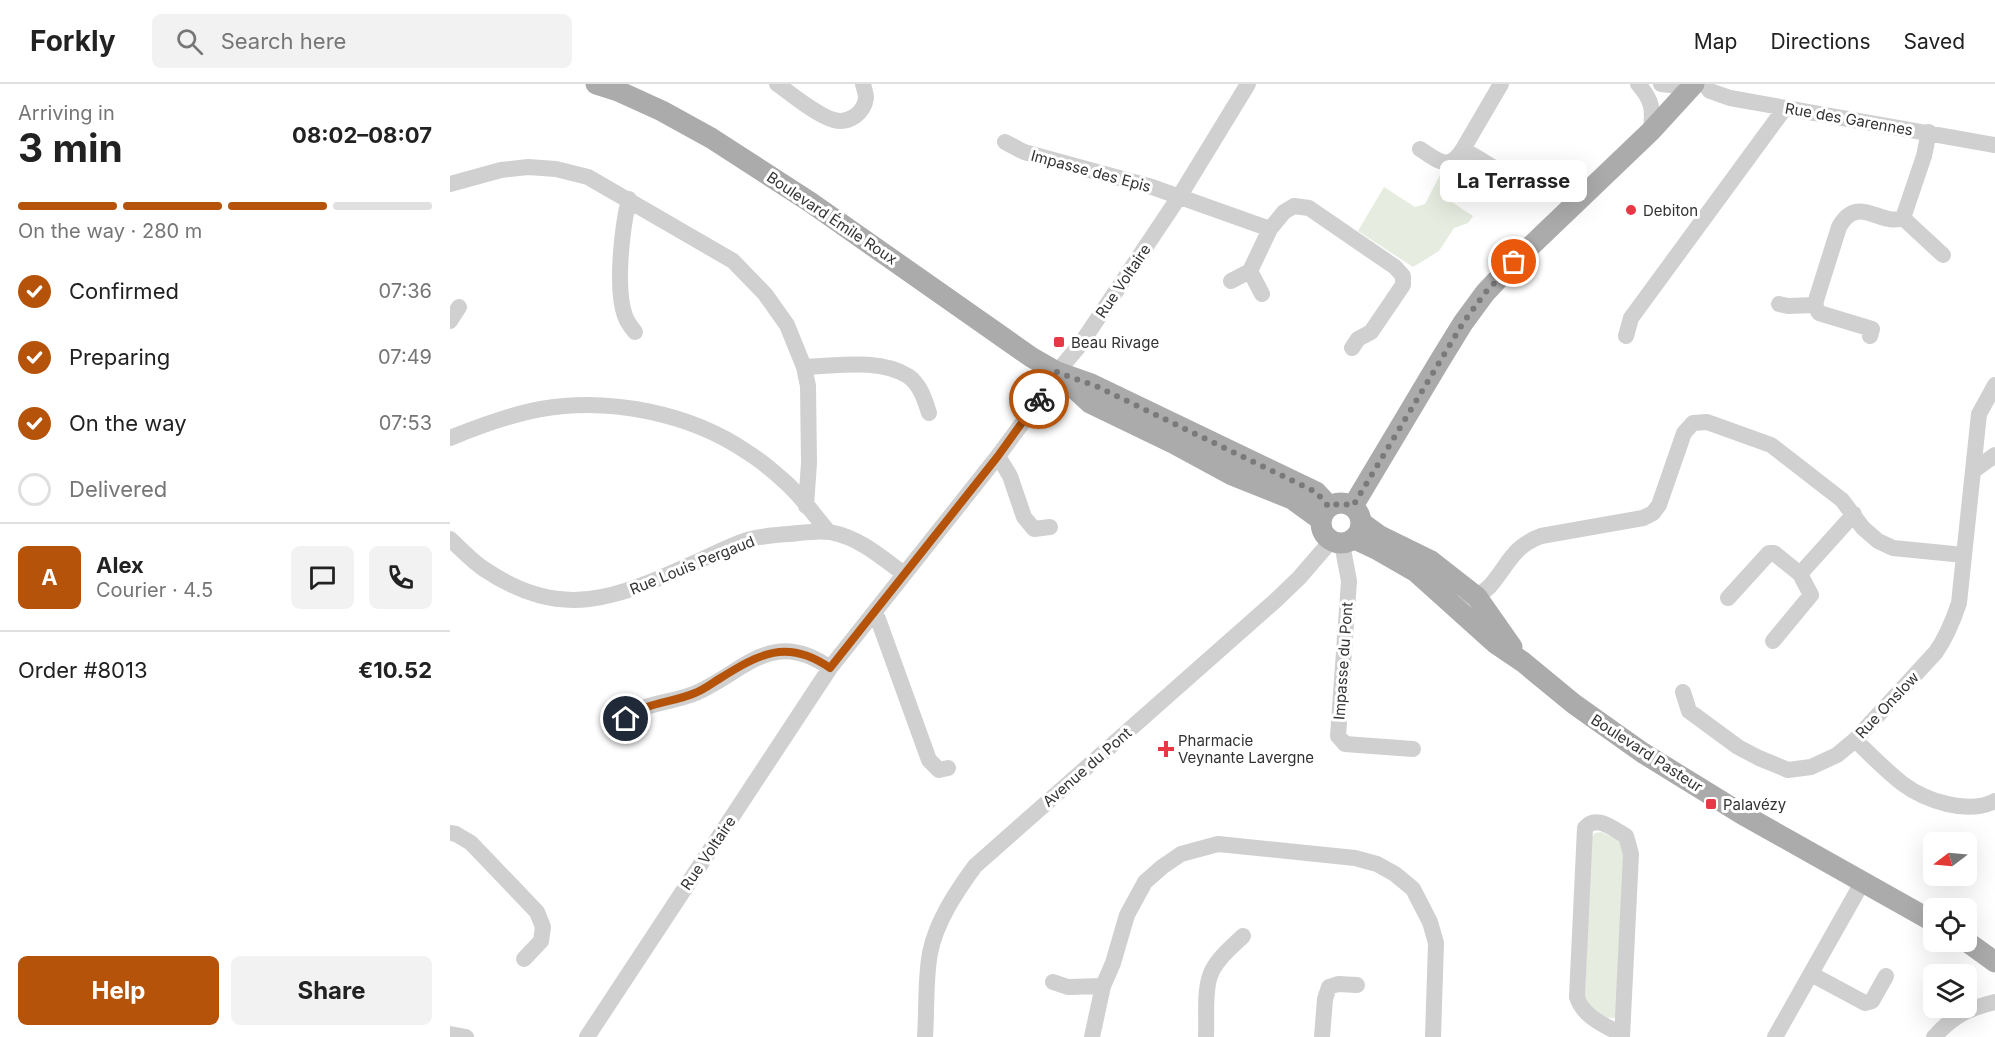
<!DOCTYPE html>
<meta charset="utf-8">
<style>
body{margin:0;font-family:Inter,sans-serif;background:#f2f2f2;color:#222;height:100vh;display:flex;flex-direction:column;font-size:22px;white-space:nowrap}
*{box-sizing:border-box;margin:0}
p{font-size:20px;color:#767676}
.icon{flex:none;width:33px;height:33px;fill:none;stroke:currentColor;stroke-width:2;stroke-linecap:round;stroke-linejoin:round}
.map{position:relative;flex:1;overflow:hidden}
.sheet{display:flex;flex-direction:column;background:#fff;width:450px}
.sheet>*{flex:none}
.needle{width:39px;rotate:254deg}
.controls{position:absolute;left:1473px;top:748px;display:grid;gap:12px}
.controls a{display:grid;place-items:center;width:54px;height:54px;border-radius:9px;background:#fff;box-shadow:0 6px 24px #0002;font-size:30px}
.pin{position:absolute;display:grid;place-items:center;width:51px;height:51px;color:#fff;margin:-26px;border:3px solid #fff;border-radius:50%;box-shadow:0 2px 6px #0007}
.courier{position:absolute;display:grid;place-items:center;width:60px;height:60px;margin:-30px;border:4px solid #b45309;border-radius:50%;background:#fff;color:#222;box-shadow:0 2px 8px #0007}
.bubble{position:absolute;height:42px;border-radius:9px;background:#fff;box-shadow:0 6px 24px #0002;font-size:20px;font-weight:700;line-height:42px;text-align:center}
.head em{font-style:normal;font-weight:700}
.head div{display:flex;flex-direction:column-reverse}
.head{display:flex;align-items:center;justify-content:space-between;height:102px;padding:0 18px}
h1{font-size:39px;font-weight:700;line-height:45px}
.bar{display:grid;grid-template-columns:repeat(4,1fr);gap:9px 6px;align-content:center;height:72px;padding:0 18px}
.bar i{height:8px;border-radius:4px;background:#e0e0e0}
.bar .selected{background:#b45309}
.bar p{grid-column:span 4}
.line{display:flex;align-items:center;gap:15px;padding:0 18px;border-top:2px solid #e0e0e0}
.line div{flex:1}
.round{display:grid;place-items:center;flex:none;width:63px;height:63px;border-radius:9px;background:#f2f2f2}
ol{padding:0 18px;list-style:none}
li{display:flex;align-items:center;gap:18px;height:66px}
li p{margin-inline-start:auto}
li .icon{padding:6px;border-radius:50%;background:#b45309;color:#fff;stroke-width:4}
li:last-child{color:#767676}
li i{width:33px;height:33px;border:3px solid #e0e0e0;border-radius:50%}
.primary-button{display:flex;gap:12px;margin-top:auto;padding:12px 18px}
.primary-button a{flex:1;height:69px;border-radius:9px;background:#b45309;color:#fff;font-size:24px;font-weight:700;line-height:69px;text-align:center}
.primary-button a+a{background:#f2f2f2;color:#222}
header{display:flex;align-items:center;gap:36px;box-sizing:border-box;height:84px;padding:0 30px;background:#fff;border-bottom:2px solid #e0e0e0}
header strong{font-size:28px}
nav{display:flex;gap:33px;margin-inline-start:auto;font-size:21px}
.search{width:420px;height:54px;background:#f2f2f2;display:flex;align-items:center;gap:15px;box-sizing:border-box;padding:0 21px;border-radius:9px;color:#767676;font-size:22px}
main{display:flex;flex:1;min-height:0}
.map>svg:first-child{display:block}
.green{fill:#e6ecdf}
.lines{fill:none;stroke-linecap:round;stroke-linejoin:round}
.minor{stroke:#d0d0d0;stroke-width:16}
.major{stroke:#ababab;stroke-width:21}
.done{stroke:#7a7a7a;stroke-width:6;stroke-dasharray:0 10.8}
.route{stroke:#b45309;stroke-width:8}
.poi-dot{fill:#e63946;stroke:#fff;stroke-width:2}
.labels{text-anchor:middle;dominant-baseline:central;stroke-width:6;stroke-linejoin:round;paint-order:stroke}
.street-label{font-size:15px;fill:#333;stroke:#fff}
.poi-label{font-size:15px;fill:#333;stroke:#fff;text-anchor:start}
</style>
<header>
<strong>Forkly</strong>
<div class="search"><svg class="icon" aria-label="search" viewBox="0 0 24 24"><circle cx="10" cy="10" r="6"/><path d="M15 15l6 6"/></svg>Search here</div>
<nav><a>Map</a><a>Directions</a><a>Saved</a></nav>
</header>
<main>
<section class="sheet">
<div class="head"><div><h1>3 min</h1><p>Arriving in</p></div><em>08:02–08:07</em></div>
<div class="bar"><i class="selected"></i><i class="selected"></i><i class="selected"></i><i></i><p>On the way · 280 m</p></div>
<ol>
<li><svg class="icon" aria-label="check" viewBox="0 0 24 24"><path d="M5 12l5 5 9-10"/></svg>Confirmed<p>07:36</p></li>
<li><svg class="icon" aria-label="check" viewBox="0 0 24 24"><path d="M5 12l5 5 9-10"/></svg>Preparing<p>07:49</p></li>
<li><svg class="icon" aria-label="check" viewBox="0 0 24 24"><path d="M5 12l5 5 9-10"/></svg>On the way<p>07:53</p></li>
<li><i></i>Delivered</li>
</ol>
<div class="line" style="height:108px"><b class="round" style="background:#b45309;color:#fff">A</b><div><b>Alex</b><p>Courier · 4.5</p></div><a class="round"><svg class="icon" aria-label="chat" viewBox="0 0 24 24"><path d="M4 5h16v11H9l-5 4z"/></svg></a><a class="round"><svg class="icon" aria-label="phone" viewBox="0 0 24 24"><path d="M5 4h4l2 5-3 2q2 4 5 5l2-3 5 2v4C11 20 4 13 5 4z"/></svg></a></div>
<div class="line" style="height:78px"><div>Order #8013</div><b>€10.52</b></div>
<div class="primary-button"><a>Help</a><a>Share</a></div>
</section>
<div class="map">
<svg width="1545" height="953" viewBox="0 0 1545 953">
<rect width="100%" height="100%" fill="#fff"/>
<!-- green -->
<path class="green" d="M991,89L1000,93L991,111L1023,132L1018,139L1004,144L989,167L963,183L908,147L934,103L965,123L975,120Z
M1151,748L1171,757L1174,770L1167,930L1164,934C1150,935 1140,923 1135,912L1141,754L1145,749Z"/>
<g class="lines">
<!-- minor -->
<path class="minor" d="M327,0C343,11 366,31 384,36C399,40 414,29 416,14C416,10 414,4 413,0
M1188,0C1203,17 1203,25 1201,47
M1211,0L1221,1
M1256,2L1260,7L1280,14L1545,61
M555,58L574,68L702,103L820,145L834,128L844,122L859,124L945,183L953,192V201L921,248L908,255L902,264
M970,65C989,77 998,88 1013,65
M1051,88L1013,65L1051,0
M0,100L51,86L78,83L106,85L138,93L283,177L315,210L337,241L354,283L358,302L359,379L356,422
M179,115C172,144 165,204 175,232C177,238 181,243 185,248
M1453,134L1493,171
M800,187L812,210
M781,197L800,187L820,145
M1329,220L1338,222L1365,221
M0,237L9,223
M1176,252L1181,234L1335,24
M1420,252L1422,245L1369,229L1365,221L1367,213L1389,143C1408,109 1430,143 1453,134L1474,72L1479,48
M354,283C387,282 429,274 458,292C470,300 475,316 479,329
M0,354C27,343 63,330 91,325C159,313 240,329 297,368C310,376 322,386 333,396C350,410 364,431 378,447
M548,372L560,392L574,433L584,445L600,443
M1523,387L1545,371
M0,455C11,465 22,477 34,485C113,538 166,514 244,479C260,472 277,463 294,457C308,452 324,451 339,450C351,449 367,446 380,448C410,454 430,472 454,490
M892,460L899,497L888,652L895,660L963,665
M1278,514L1319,469H1324L1350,490
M1016,519C1024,514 1033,509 1040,502C1059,480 1062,463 1091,452L1193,434L1203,429L1209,421L1234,349L1243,339L1257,338L1321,361L1392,416L1413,444L1428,457L1443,464L1514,471
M424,530L428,535L479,676L489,686L498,684
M1323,557L1361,511L1350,490L1404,430
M1233,608L1239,627L1288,663L1309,674L1338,686L1361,683L1387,671L1405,656L1486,568C1497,552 1503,537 1509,519L1529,330L1545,301
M166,644C173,638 180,629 188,626C206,618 227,617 246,609C295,587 323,543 380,584
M1405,656C1421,671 1436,687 1453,700C1476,717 1518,731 1545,717
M0,749L6,750L21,759L87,828L93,843L91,857L74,875
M1361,890L1415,919L1422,917L1436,892
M603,898L618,903L653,902
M0,950L16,953
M137,953L380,584L548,372L585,322L607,288L630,261L729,113L798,0
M475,953C477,925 475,897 480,869C486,838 506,808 525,782L825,517L849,494L881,457
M642,953L653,902L663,879L677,831L695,798L712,783L731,770L768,760L905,774L927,780L945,790L963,805L980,838L986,859L983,953
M756,953C757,935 754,908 760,892C765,876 782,863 793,852
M872,953L875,915L879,903L888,900L907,901
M1172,953L1181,770L1176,752C1163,745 1146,730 1135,744L1127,913C1133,933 1155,941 1172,951
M1325,953L1412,799
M1484,953C1503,932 1517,925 1545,918"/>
<!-- major -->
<path class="major" d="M146,0L168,7L212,27L261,54L360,118L581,273L607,288L641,300L866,408L879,422
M614,295L640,319L723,359L782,391L842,415L871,436
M871 439a20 20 0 1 1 40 0a20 20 0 1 1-40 0Z
M903,422L989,278L1013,239L1035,209L1064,178L1201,47L1244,0
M912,439L930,452L981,477L1027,513L1062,563
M905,455L926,465L966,488L1045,559L1073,578L1124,620L1193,669L1292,730L1484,838
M1516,857L1545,878"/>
</g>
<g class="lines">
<!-- done -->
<path class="done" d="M589,315L607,288L648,303L866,408L879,423L891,419L903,422L1013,239L1035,209L1064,178"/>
<!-- route -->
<path class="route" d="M176,635C195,618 222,619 245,609C253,606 261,600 269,595C309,570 337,554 380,584L548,372L589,315"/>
</g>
<!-- markers -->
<g class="poi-dot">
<circle cx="1181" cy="126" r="6"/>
<rect x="603" y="252" width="12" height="12" rx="3"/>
<path d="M713 656h6v6h6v6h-6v6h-6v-6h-6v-6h6z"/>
<rect x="1255" y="714" width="12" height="12" rx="3"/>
</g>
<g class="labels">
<!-- street labels -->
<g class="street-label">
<text transform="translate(1399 35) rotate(10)">Rue des Garennes</text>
<text transform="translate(641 87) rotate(15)">Impasse des Epis</text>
<text transform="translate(382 134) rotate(34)">Boulevard Émile Roux</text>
<text transform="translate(673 197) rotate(-56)">Rue Voltaire</text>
<text transform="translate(242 481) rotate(-22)">Rue Louis Pergaud</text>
<text transform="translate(893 577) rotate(-86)">Impasse du Pont</text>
<text transform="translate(1437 621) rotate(-47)">Rue Onslow</text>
<text transform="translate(1197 669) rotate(33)">Boulevard Pasteur</text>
<text transform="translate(637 683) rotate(-41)">Avenue du Pont</text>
<text transform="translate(258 769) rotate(-56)">Rue Voltaire</text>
</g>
<!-- poi labels -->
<g class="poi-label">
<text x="1193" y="126">Debiton</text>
<text x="621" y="258">Beau Rivage</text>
<text x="728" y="656">Pharmacie<tspan x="728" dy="17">Veynante Lavergne</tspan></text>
<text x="1273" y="720">Palavézy</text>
</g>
</g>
</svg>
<div class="controls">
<a><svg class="needle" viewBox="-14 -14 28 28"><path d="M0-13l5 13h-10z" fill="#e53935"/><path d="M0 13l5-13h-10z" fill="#767676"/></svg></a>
<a><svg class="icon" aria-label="locate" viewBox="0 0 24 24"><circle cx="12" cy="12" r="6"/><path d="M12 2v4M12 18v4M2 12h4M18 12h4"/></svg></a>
<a><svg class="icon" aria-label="layers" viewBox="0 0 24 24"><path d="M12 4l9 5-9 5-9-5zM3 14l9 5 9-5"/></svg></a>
</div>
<div class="pin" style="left:1064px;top:178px;background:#ea580c"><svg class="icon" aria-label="bag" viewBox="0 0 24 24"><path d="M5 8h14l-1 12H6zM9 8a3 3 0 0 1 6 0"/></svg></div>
<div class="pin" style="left:176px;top:635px;background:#1f2937"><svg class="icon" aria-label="home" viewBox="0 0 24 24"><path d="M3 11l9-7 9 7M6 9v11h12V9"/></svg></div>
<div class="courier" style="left:589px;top:315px"><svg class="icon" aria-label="bike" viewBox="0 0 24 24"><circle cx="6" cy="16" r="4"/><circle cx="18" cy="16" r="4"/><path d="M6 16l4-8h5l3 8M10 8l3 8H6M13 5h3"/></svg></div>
<div class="bubble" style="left:990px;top:76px;width:147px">La Terrasse</div>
</div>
</main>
